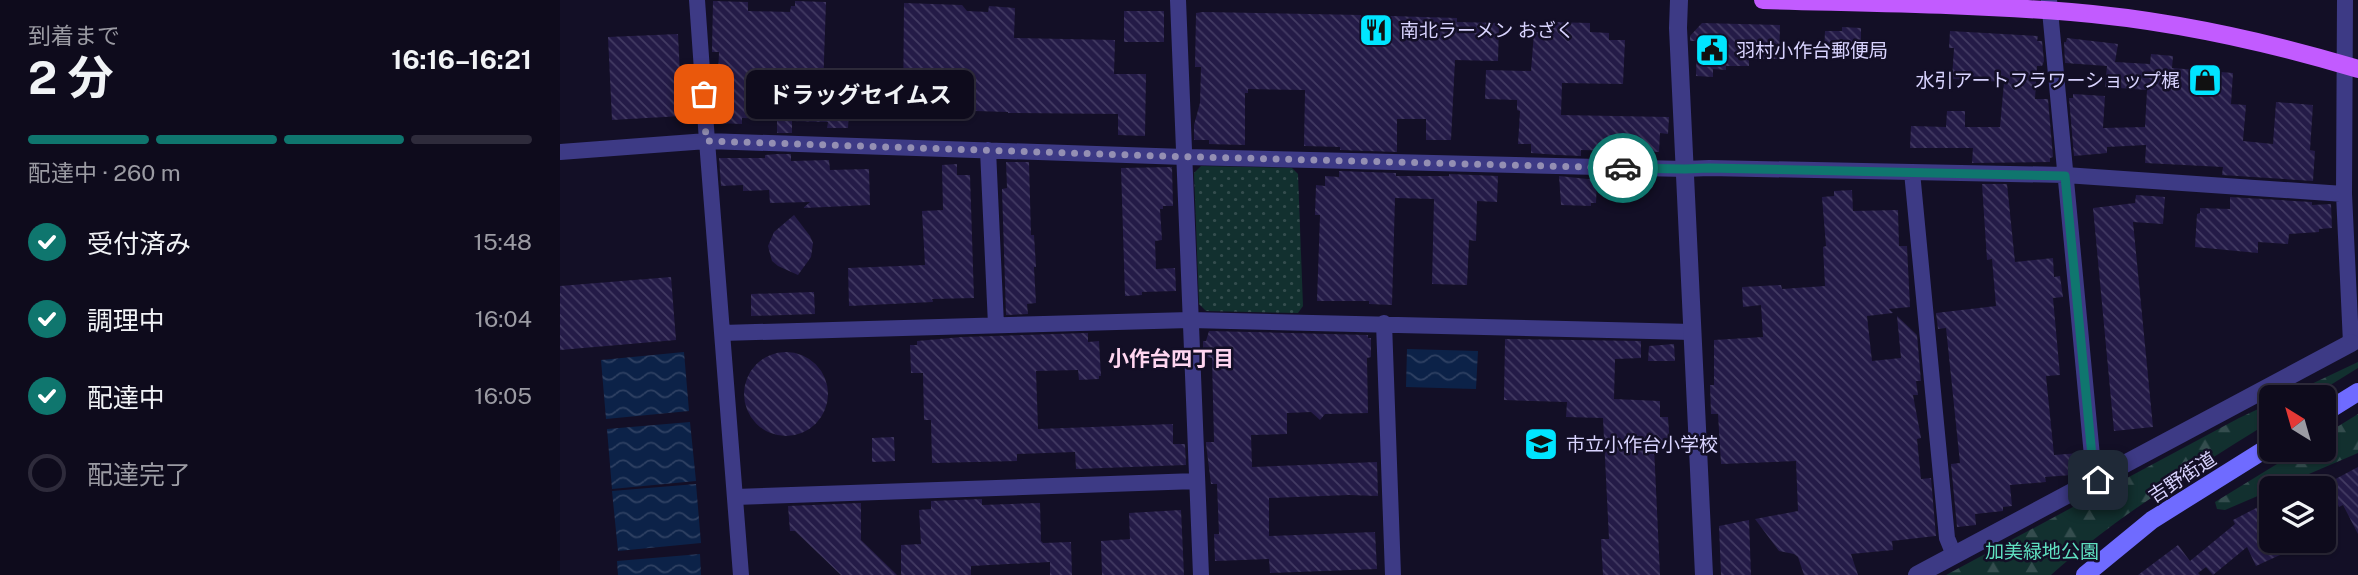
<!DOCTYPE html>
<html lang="ja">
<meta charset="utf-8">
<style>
body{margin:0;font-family:"Public Sans","Noto Sans JP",sans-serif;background:#171425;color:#f1f3f6;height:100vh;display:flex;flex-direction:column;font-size:26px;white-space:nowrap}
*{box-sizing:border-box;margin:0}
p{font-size:23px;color:#9b9ba3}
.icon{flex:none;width:38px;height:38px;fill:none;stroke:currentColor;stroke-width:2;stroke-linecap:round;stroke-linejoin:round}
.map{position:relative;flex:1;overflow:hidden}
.sheet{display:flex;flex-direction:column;background:#0e0b1c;width:560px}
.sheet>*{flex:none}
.needle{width:46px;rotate:323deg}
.tools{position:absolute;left:1699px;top:385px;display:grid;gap:14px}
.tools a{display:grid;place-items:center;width:77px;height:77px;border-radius:10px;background:#0e0b1c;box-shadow:0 2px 5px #0004,0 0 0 2px #2e2b3b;font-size:35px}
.pin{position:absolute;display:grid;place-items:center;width:60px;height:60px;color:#fff;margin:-30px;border-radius:14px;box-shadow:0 4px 10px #0006}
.courier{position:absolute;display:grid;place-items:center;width:70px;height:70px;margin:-35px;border:5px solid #0f766e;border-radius:50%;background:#fff;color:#222;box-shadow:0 2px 9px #0007}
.bubble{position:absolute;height:49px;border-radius:10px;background:#0e0b1c;box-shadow:0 2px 5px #0004,0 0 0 2px #2e2b3b;font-size:23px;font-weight:700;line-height:49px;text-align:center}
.headline em{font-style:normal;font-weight:700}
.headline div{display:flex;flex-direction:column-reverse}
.headline{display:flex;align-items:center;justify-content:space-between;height:119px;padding:0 28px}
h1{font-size:46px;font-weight:700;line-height:52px}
.bar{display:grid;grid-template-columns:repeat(4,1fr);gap:10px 7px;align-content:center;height:84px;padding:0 28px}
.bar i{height:9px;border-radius:5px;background:#2e2b3b}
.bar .selected{background:#0f766e}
.bar p{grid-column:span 4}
ol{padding:0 28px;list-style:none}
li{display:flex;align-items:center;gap:21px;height:77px}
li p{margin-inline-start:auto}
li .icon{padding:7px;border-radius:50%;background:#0f766e;color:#fff;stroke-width:4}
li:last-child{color:#9b9ba3}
li i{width:38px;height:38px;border:4px solid #2e2b3b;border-radius:50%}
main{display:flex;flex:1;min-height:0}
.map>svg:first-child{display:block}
.forest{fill:url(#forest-firs)}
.park{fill:url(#park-dots)}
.water{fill:url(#water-waves)}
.building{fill:url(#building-back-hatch)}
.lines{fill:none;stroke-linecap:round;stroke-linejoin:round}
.minor{stroke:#3d3a85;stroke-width:16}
.tertiary{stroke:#3d3a85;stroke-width:18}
.secondary{stroke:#6f6bff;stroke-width:18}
.primary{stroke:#c25bff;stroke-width:18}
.done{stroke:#948fb3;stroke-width:7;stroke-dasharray:0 12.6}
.route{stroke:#0f766e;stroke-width:9}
.labels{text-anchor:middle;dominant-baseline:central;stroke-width:5;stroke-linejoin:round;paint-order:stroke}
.poi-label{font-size:19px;fill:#d9d4ff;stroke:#130f26;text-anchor:start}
.street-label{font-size:19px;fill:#d9d4ff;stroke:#130f26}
.park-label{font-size:19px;fill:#5fe0c0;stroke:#130f26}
.neighbourhood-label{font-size:21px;font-weight:bold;fill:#ffd6f0;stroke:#130f26}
</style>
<main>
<section class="sheet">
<div class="headline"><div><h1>2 分</h1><p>到着まで</p></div><em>16:16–16:21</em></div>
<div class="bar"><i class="selected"></i><i class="selected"></i><i class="selected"></i><i></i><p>配達中 · 260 m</p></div>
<ol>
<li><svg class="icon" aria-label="check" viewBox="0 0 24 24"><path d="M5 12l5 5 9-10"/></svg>受付済み<p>15:48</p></li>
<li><svg class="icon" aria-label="check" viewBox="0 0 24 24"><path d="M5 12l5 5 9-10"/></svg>調理中<p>16:04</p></li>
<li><svg class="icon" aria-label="check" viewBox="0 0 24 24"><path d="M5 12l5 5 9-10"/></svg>配達中<p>16:05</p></li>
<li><i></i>配達完了</li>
</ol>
</section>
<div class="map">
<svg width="1798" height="575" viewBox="0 0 1798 575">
<defs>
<pattern id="forest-firs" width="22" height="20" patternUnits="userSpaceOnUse" patternTransform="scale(1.75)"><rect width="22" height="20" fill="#12302f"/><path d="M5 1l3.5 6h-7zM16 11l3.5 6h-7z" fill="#344d4e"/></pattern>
<pattern id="park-dots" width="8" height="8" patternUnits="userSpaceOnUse" patternTransform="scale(1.75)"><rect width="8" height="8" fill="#12302f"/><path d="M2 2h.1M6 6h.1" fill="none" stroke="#344d4e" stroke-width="1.8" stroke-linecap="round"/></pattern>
<pattern id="water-waves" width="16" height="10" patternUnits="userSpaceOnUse" patternTransform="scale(1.75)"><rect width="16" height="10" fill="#0c2248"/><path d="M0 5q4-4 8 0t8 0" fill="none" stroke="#2f4163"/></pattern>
<pattern id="building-back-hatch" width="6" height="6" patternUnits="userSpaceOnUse" patternTransform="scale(1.75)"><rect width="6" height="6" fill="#241b47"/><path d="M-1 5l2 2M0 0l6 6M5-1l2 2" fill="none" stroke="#433b63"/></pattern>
</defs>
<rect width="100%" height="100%" fill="#130f26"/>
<!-- forest -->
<path class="forest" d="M1798,362V368L1751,397H1724Z
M1711,403V421C1635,469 1558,515 1491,575H1386L1679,418Z
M1798,414V453L1665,510L1657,509L1655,502L1740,450H1764V435Z"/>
<!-- park -->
<path class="park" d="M641,166L732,168L738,174L743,306L738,313L646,311L639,304L634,173Z"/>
<!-- water -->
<path class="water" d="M847,349L918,351L916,389L846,387Z
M124,352L129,411L46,419L41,360Z
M130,422L136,481L52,489L47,429Z
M136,484L141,543L58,551L52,491Z
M140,554L141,575H58L57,561Z"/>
<!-- building -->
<path class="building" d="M153,1L188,2V11L230,12L231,6H235V1L266,2L263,88L290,90L288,128H267L268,122L232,121V133H217V119L182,118V124L156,123L159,52H152Z
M344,3L402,5L407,11L428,12L429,6L455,8L454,38L555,40L554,74H586L585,136L558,135V114L448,113V112L415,111L407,112V119L343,116Z
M564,11H604V42H564Z
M643,12L801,15V20H831V16L897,18V22L939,23L938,61L895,60L891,140H866V119H837V152L780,150V147L744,146L745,90L688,89V93H685V145L649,144V140H634V125L640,103L641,67H635L636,13Z
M991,22L1030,23V32L1049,33V40H1065L1063,84L1002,83L1001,115L1109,117L1108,134L1100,133L1099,152L1021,150V156L999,155L971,153V144H958L960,111L957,110V100L925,99L926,70L971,71L974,32L991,33Z
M1142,23L1220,25L1219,59H1189V66H1166V70L1153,69V77L1136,76L1137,41H1130V36Z
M1282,27L1301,28V55L1264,54L1265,31H1282Z
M1390,31L1478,36L1477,41H1482L1484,61L1482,66H1477L1475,99H1488L1493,157L1490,158V162L1412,163L1413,148H1350L1351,126L1386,127L1387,111H1405V127H1440L1444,82L1392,79L1394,48H1389Z
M118,34L122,116L52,120L48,37Z
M1507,38L1558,44L1555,62L1590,64L1591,54L1613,56L1612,68L1673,73L1671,104L1686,105L1683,141L1713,144L1716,102L1753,105L1750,150L1755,151L1753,181L1662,175L1663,167L1585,163L1586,145L1547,147V153L1514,156L1509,98H1513V94L1545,96L1543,128L1585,127L1587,90L1545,87L1547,66L1505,63L1504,42H1506Z
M217,154H231V161L269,160L270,170L309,169L310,205L243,208L250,202L210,203L209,190L183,191V185L161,186L159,158H205V155Z
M446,162H469L471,235H474L476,267H474L476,303L467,304L468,314L446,315L442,189L447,188Z
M397,164V175H410L414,298L372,299L373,302L289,306L288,268L365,265L362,211L383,210L382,165Z
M612,167L613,206H603V209H600L602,240L595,241L596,269L615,268L616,291L582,292V295L565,296L561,168Z
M779,171L836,173V176H889V174L938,176L937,202L917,201L916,241L909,240L907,285L872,284L874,199L835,198L832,305L809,304V301H757L760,215H755L756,185L765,186V176L779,177Z
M999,176L1037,180L1036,203H1031V206L1001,205Z
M1422,184H1447L1455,262L1493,258L1494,277L1500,276L1503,297L1493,298L1500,375L1486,376L1494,455L1520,453L1521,468L1512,469V475L1485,477L1486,482L1450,485L1452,506L1443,507V511L1415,514L1416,525L1397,527L1391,464L1400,463L1386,328L1378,329L1376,313L1436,306L1432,259L1427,260Z
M1292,190L1293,211L1338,210L1339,246H1347L1350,307L1329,309L1333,313L1307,316L1312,361L1341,358L1337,316L1357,335L1361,381H1356L1358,395H1353L1361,438L1357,439L1361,479L1371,478L1376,536L1332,541L1333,550L1291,554L1298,575H1244L1238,557L1234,554L1219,551L1195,519L1238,511L1236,461L1161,464L1158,414H1151L1150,385H1154V340L1203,337L1201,305L1183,307L1182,287L1221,285L1222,289L1265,286L1263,247L1266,246L1262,197L1274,196V191Z
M1576,195L1605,197L1603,224L1573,222L1593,427L1554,431L1533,208L1575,203Z
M1670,197L1752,202V205L1771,204L1772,228L1759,229V232L1729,234L1728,244L1698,242V253L1635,247L1637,214L1640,213V208L1670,209Z
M234,215L250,236L253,243L251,257L238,275L218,266L212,261L208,246L214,232Z
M111,277L116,340L0,350V286Z
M254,292L255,314L191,316V294Z
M649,331L808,335V338H811V357L807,358L808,413L765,414L760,420L751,412L727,413V434L691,435L692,467L817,462L818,496L789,495L709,498V536L815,532L817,569L710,573L709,559L655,561L654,534H659L657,484H651L646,444V442H654L652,358L643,357V341H646Z
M528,333V342L539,341L541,376H539V379L519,380L518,370L476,371L478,429L613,424V444H625L626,465L516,469L515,452L457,454V461L372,463L371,420H364L363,373H351L350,345H357V341L402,337Z
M945,339L1081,341V358L1055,359L1054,399L1100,401V417H1108L1110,446L1094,447L1100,575H1043L1041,539H1049L1043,418L1006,417L1007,402L944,400Z
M1114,344L1115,361H1088L1089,346Z
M184 394a42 42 0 1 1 84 0a42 42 0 1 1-84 0Z
M334,437L335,461L312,462V438Z
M1798,467V534L1783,505L1779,507L1768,483Z
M422,499V505L480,503L481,541L483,543L511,542L512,575H490V562L411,566V575H341V545L361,544L359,510L371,509V501Z
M301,503V540L337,575H281L235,531H230L228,506Z
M1702,505L1712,522V541L1720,555L1696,566L1687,547L1653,575L1646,567L1638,573L1640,575H1578L1618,545L1630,561L1675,524L1673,520Z
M621,510L624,575H542L541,541L570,539L569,513Z
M1189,520L1191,575H1161L1159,526Z"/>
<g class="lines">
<!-- minor -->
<path class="minor" d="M137,0L147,141L181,575
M618,0L641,575
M1489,0L1532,456L1538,480
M1785,0L1784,194L1791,343L1798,341
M428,150L436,325
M0,152L147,141L625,157L1125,169L1149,168L1505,175L1784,194
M1352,172L1387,538L1394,555
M824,323L833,575
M162,333L630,320L1132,332
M175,497L637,481"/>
<!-- tertiary -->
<path class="tertiary" d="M1119,0L1118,28L1144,575
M1357,575L1791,343"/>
<!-- secondary -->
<path class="secondary" d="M1764,413L1798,392
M1525,575L1592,520L1712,445"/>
<!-- primary -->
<path class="primary" d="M1203,0C1306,3 1409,4 1511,12C1608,20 1705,41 1798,69"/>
</g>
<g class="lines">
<!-- done -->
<path class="done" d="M144,94L146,141L600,156L1063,168"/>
<!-- route -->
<path class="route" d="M1063,168L1125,169L1149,168L1505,176L1532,456L1538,480"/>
</g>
<!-- icons -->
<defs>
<g id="restaurant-square" transform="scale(1.75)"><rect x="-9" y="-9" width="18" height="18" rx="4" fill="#00e5ff" stroke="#130f26"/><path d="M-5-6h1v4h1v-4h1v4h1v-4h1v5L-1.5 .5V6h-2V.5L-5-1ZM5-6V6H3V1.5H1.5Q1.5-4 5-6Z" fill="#111"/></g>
<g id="civic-square" transform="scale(1.75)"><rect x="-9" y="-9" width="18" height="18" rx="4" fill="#00e5ff" stroke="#130f26"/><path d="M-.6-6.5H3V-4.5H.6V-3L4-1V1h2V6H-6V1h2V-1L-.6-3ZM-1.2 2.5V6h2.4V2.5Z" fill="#111"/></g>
<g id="shop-square" transform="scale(1.75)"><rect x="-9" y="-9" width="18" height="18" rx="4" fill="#00e5ff" stroke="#130f26"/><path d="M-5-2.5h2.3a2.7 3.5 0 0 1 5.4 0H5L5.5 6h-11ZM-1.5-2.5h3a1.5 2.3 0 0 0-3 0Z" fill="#111"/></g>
<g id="school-square" transform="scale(1.75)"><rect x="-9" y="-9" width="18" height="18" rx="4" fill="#00e5ff" stroke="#130f26"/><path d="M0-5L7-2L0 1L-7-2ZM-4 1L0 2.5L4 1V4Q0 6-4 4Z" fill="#111"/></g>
</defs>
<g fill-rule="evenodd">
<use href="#restaurant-square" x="816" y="30"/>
<use href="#civic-square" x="1152" y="50"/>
<use href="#shop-square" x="1645" y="80"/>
<use href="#school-square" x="981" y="444"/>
</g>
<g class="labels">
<!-- poi labels -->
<g class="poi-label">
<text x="840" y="30">南北ラーメン おざく</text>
<text x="1176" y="50">羽村小作台郵便局</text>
<text x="1620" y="80" text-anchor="end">水引アートフラワーショップ梶</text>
<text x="1006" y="444">市立小作台小学校</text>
</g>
<!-- street labels -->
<g class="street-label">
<text transform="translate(1622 477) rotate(-33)">吉野街道</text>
</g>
<!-- park labels -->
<g class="park-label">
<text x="1482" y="551">加美緑地公園</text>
</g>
<!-- neighbourhood labels -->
<g class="neighbourhood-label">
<text x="611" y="358">小作台四丁目</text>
</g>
</g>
</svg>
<div class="tools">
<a><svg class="needle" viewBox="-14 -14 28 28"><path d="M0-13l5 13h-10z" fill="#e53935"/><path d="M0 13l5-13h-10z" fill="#9b9ba3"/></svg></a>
<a><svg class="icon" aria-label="layers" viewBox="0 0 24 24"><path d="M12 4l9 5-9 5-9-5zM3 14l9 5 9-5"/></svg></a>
</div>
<div class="pin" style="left:144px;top:94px;background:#ea580c"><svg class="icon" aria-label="bag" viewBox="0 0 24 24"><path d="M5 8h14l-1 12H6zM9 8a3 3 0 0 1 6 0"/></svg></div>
<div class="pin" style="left:1538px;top:480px;background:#1f2937"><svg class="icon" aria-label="home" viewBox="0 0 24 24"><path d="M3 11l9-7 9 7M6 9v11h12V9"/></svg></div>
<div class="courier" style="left:1063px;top:168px"><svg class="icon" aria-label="car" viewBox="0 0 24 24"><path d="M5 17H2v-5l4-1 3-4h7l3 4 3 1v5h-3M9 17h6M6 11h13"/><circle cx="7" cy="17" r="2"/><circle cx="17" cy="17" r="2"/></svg></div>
<div class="bubble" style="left:186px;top:70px;width:228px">ドラッグセイムス</div>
</div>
</main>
